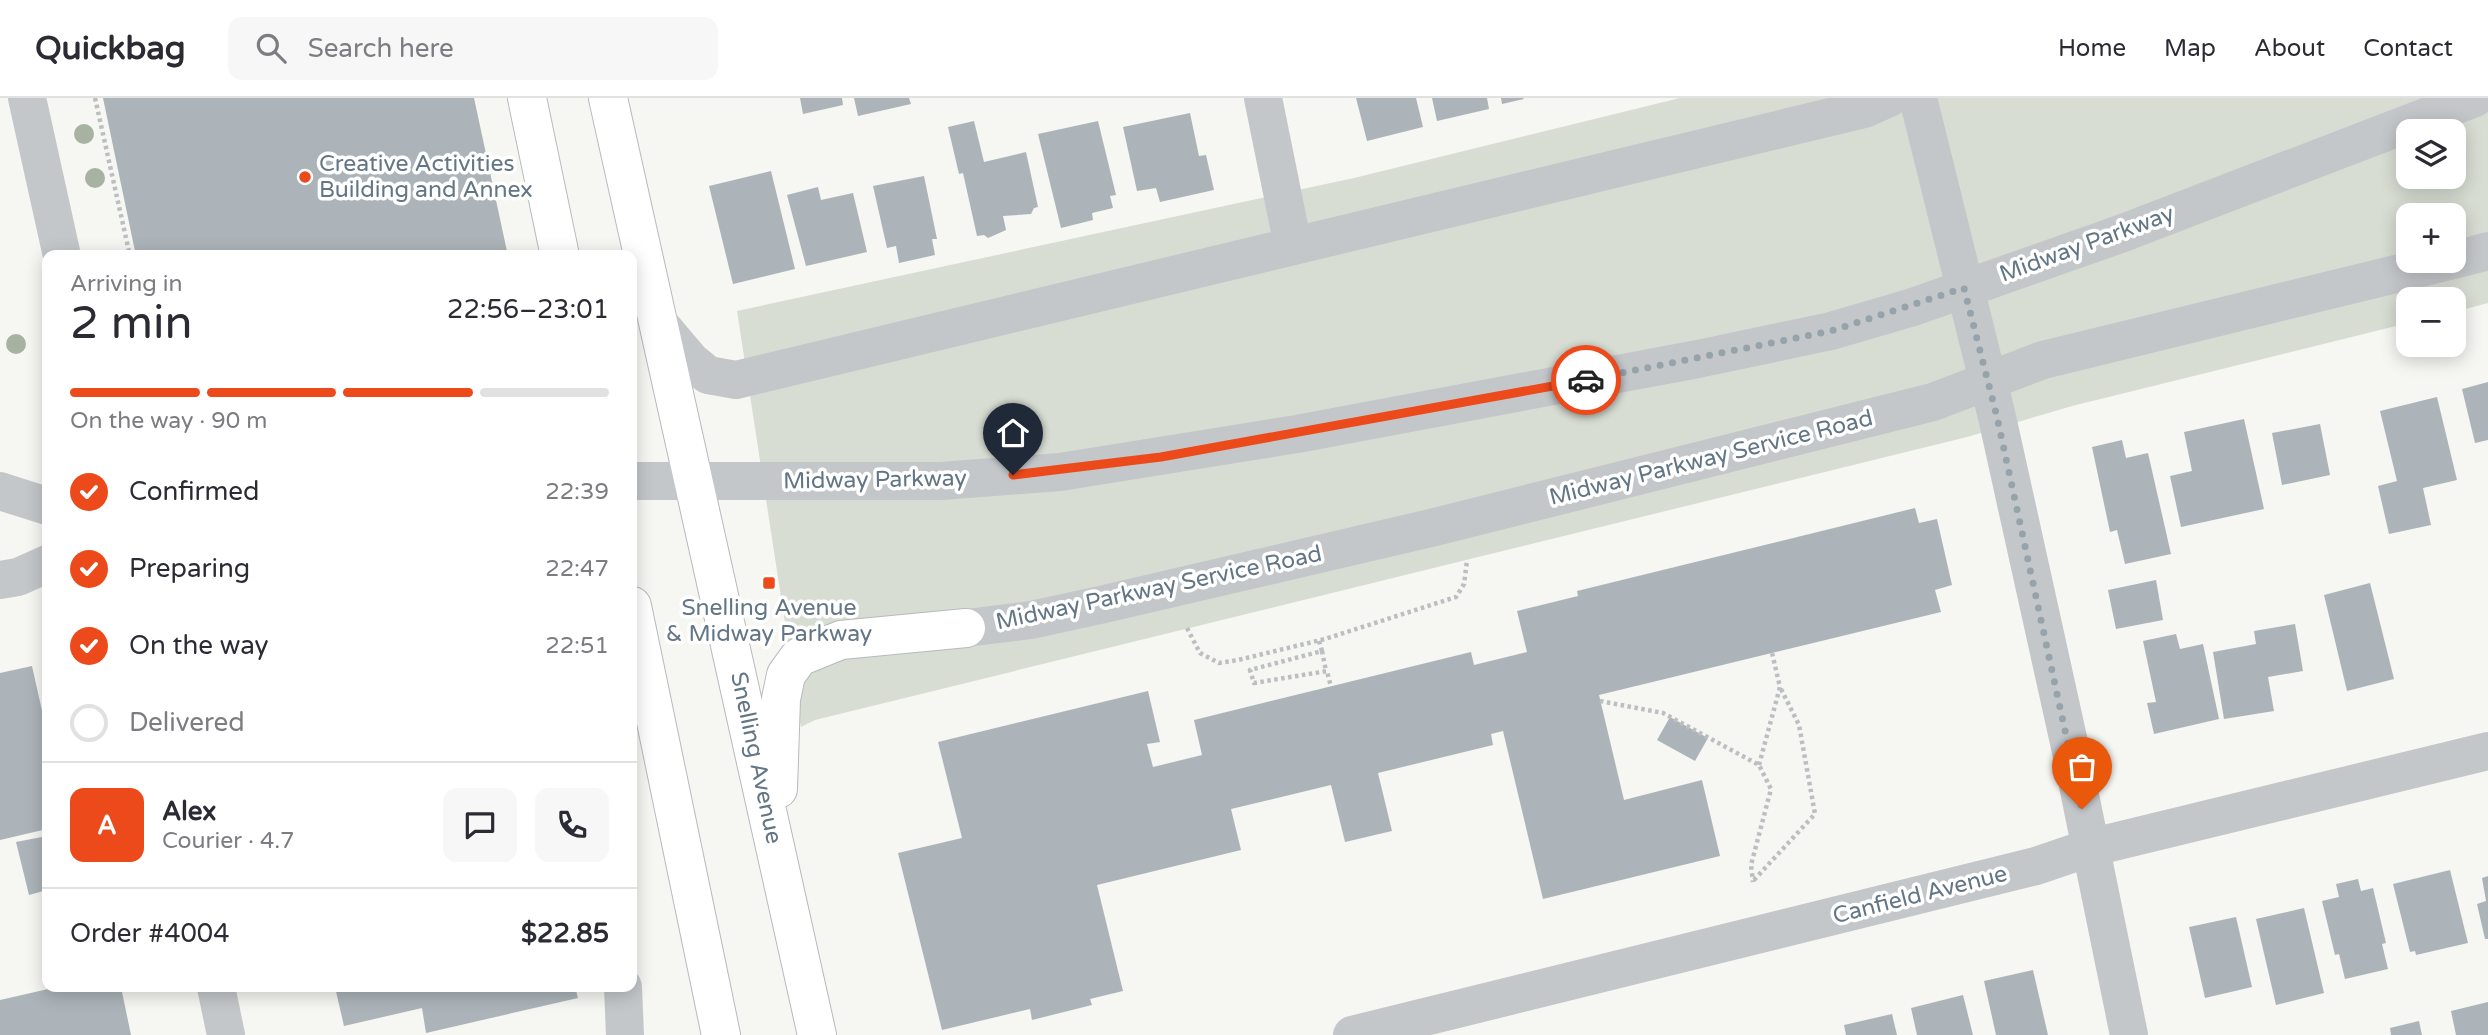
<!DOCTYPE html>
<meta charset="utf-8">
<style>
body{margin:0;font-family:"Varela Round",sans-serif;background:#f7f7f7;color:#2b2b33;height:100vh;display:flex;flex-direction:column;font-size:26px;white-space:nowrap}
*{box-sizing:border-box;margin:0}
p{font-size:23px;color:#7c7c81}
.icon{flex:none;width:38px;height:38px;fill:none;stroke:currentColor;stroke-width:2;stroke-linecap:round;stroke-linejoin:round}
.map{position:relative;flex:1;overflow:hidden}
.panel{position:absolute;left:42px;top:152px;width:595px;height:742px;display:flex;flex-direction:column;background:#fff;border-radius:14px;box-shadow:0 4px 18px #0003}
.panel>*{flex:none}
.fabs{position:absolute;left:2396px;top:21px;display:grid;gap:14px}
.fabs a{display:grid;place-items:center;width:70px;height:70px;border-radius:14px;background:#fff;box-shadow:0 4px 18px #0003;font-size:35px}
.pin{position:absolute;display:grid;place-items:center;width:60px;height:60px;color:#fff;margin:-72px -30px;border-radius:50% 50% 50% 0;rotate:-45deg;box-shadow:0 0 7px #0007}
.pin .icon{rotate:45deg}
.courier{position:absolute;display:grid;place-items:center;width:70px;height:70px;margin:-35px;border:5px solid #ec4a1b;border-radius:50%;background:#fff;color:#222;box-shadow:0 2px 9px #0007}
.overview em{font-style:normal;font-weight:600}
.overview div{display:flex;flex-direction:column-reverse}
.overview{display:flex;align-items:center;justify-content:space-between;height:119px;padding:0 28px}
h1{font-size:46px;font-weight:600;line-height:52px}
.bar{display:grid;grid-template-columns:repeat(4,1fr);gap:10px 7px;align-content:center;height:84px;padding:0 28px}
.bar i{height:9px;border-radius:5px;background:#e1e1e2}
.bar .selected{background:#ec4a1b}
.bar p{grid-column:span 4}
.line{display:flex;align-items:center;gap:18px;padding:0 28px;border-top:2px solid #e1e1e2}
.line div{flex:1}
.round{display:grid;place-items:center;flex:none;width:74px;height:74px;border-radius:14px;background:#f7f7f7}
ol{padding:0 28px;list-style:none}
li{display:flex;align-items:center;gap:21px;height:77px}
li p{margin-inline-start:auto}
li .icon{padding:7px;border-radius:50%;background:#ec4a1b;color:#fff;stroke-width:4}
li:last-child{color:#7c7c81}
li i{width:38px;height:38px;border:4px solid #e1e1e2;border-radius:50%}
header{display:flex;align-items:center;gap:42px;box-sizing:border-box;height:98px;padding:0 35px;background:#fff;border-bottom:2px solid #e1e1e2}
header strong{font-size:33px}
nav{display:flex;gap:38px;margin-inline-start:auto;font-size:24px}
.search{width:490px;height:63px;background:#f7f7f7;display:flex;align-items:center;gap:18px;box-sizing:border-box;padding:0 24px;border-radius:14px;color:#7c7c81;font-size:26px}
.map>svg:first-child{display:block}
.green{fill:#d7ddd3;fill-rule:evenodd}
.building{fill:#acb4b9}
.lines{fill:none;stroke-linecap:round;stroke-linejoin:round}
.major-casing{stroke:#b6babe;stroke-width:40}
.path{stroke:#bcbfc1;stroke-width:4.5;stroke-dasharray:3.5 3.5;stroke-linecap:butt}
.minor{stroke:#c3c7ca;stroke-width:38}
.major{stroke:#fff;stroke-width:38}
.tree{fill:#a7b2a3}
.done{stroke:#96a3ab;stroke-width:7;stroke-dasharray:0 12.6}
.route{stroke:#ec4a1b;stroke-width:9}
.poi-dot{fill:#ec4a1b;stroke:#fff;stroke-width:2.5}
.labels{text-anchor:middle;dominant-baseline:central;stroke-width:7;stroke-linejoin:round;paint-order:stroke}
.poi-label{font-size:23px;fill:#637685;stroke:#fff;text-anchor:start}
.street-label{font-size:23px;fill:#637685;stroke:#fff}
</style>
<header>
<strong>Quickbag</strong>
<div class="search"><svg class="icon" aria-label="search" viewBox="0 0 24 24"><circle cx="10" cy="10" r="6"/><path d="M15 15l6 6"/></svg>Search here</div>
<nav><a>Home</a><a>Map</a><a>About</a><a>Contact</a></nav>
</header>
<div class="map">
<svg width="2488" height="937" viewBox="0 0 2488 937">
<rect width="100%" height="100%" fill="#f6f6f2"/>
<!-- green -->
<path class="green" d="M1680,0H2488V205L2454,214V201H2408V225L2072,308L1967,339L815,622L801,629L737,213L1354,80ZM2408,33H2454V79H2408ZM2408,117H2454V163H2408Z"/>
<!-- building -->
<path class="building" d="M103,0H474L508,158H136Z
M800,0H842L843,7L803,16Z
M854,0H909L911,6L858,18Z
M1356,0H1416L1423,29L1367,43Z
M1432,0H1487L1489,11L1437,23Z
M1501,0H1523L1524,1L1502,6Z
M1190,15L1199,58L1206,57L1214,92L1160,104L1156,90L1137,93L1123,29Z
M974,23L984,64L1026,54L1038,109L1034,110L1031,116L1003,118L1006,132L988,140L984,137L977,138L963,75L959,76L948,29Z
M1098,23L1116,97L1110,98L1113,110L1092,115L1093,122L1061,130L1038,36Z
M771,73L795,171L733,186L709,88Z
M924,78L937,141H932L935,157L899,165L896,148L887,150L873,88Z
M818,89L821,102L853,95L867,154L806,168L787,97Z
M2488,284V342L2475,345L2462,291Z
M2437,299L2457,382L2423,390L2431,427L2389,436L2378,388L2397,383L2380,313Z
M2244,321L2264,411L2181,429L2170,378L2192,373L2184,334Z
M2320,326L2330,377L2282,387L2272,335Z
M2122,342L2126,360L2148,355L2171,456L2125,466L2117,432L2110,434L2092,349Z
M1915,410L1919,425L1937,421L1952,487L1935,492L1941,514L1599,597L1624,702L1702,682L1720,758L1543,801L1503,633L1491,636L1493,647L1378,675L1392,733L1345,744L1331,687L1231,711L1241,752L1097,787L1123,893L1090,901L1092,907L1032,922L1030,911L942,932L898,755L962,740L938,644L1148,593L1160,644L1147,646L1153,669L1202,657L1194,622L1471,554L1474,567L1527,554L1517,513L1578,498L1577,493Z
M2156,482L2163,522L2116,531L2108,492Z
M2370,485L2394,581L2347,593L2324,497Z
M2295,526L2303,573L2268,579L2274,613L2224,621L2213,554L2256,546L2254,533Z
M2176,536L2180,551L2203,546L2219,621L2154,636L2147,605L2156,604L2143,543Z
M32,568L47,635V731L0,742V575Z
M1670,619L1708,640L1695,663L1657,642Z
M47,738V792L29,797L16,744Z
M2450,772L2468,845L2416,857L2415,853L2410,854L2393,786Z
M2488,778V841H2485L2477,806L2486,803L2482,780Z
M2358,781L2361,793L2373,790L2386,845L2382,846L2388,871L2345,881L2339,856L2335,857L2322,803L2339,799L2336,786Z
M2304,810L2324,895L2276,907L2256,821Z
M2236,819L2252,889L2205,900L2189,829Z
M2033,872L2048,937H1996L1984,883Z
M57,889H121L131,937H0V902Z
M335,889H575L578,900L426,935L422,910L344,928Z
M1963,897L1973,937H1917L1911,910Z
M2488,904V937H2456L2451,913Z
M1892,916L1897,937H1846L1844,927Z
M2419,923L2422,937H2391L2390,930Z"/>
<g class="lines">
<!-- major casing -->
<g class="major-casing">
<path id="major" d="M527,0L560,158
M608,0L817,937
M632,508L721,937
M778,691L781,601L786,577L799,559L841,542L966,530"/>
</g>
<!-- path -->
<path class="path" d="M95,0L130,158
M1187,530L1200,555L1219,565L1238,562L1325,541L1456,499L1464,486L1467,463
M1319,543L1322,553L1250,572L1254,585L1327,573L1331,589
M1322,553L1326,573
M1600,603L1663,615L1759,667L1771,691L1751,767L1753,784
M1759,667L1780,589L1772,555
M1754,782L1815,716L1799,627L1780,589"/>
<!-- minor -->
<path class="minor" d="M27,0L62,158
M1263,0L1293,148
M1918,0L1997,319L2072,658L2129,937
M2454,162L2488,153
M658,224L691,263L708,277L736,282L1864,11L1889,0
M632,383H941L1060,374L1297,336L1698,261L1831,233L1913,209L2123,135L2475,0
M0,393L47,408
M0,482L18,479L47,466
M966,530L1031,522L1100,507L1435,429L1933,304L2043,262L2449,163
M216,889L226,937
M623,889L625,937
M1352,937L2036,768L2089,750L2488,653"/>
<!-- major -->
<use href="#major" class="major"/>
</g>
<!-- trees -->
<g class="tree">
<circle cx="84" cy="36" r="10"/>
<circle cx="95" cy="80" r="10"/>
<circle cx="16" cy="246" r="10"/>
</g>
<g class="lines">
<!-- done -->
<path class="done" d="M1586,282L1831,233L1964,190L1997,319L2082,711"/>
<!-- route -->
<path class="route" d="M1013,377L1161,359L1586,282"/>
</g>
<!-- markers -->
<g class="poi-dot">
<circle cx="305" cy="79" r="7"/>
<rect x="762" y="478" width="14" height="14" rx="3.5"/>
</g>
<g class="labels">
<!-- poi labels -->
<g class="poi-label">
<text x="319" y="66">Creative Activities<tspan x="319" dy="26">Building and Annex</tspan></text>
<text x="769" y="510" text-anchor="middle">Snelling Avenue<tspan x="769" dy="26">&amp; Midway Parkway</tspan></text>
</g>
<!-- street labels -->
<g class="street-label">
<text transform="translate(2087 146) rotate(-20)">Midway Parkway</text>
<text transform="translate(1711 360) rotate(-14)">Midway Parkway Service Road</text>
<text transform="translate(875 382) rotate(-1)">Midway Parkway</text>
<text transform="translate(1159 490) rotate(-12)">Midway Parkway Service Road</text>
<text transform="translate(756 660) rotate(78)">Snelling Avenue</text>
<text transform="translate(1920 797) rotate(-14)">Canfield Avenue</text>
</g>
</g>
</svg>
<div class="fabs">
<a><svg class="icon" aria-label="layers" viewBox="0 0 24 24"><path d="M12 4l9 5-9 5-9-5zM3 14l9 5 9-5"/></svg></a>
<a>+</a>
<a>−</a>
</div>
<div class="pin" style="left:2082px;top:711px;background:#ea580c"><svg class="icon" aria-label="bag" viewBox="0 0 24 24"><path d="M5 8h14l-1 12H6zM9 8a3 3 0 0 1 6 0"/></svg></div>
<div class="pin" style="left:1013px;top:377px;background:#1f2937"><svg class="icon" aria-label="home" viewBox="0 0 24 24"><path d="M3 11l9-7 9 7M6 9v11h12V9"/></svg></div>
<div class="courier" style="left:1586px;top:282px"><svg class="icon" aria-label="car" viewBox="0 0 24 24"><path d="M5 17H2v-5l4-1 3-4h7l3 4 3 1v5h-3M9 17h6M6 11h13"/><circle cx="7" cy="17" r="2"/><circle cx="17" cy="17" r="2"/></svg></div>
<section class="panel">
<div class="overview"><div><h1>2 min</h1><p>Arriving in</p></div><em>22:56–23:01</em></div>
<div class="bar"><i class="selected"></i><i class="selected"></i><i class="selected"></i><i></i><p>On the way · 90 m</p></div>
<ol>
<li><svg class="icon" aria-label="check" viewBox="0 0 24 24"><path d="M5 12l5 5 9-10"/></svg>Confirmed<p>22:39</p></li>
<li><svg class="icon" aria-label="check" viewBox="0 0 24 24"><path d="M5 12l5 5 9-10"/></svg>Preparing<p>22:47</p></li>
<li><svg class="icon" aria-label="check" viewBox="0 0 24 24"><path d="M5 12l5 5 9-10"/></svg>On the way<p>22:51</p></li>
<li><i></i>Delivered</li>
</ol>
<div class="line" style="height:126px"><b class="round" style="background:#ec4a1b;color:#fff">A</b><div><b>Alex</b><p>Courier · 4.7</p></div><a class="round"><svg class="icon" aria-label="chat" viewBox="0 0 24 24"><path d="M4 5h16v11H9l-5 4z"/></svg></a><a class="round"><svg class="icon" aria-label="phone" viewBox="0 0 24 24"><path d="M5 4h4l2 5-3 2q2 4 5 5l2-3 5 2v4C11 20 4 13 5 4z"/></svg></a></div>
<div class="line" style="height:91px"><div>Order #4004</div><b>$22.85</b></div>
</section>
</div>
